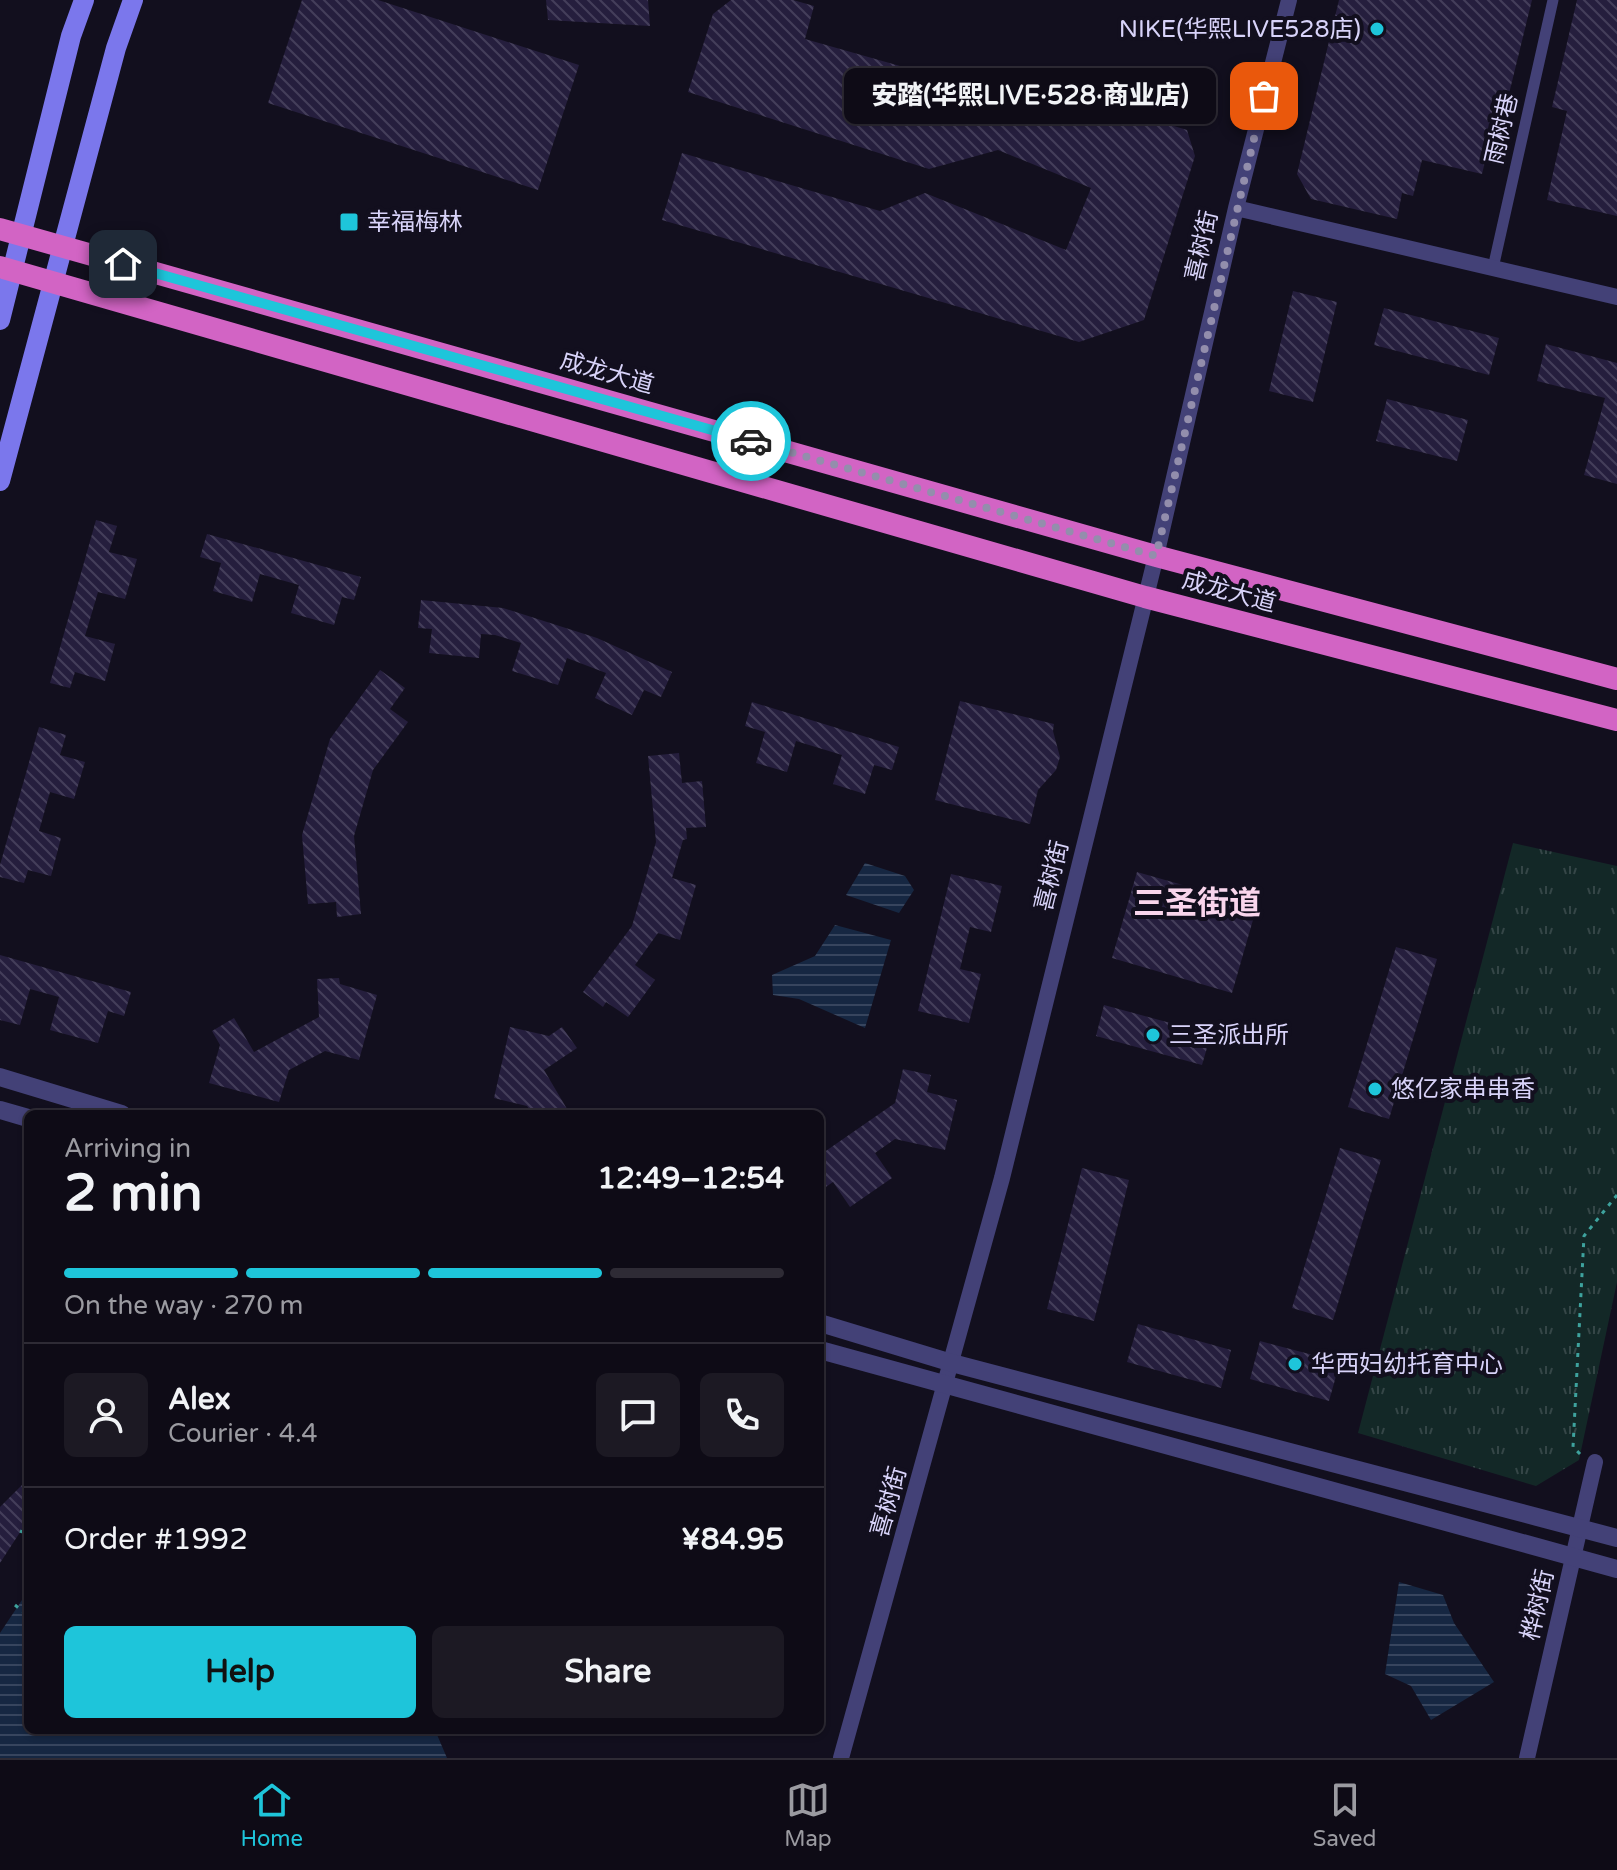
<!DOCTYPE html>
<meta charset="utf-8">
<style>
body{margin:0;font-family:"Varela Round","Noto Sans SC",sans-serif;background:#1c1923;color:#f1f3f6;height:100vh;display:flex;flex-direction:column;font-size:30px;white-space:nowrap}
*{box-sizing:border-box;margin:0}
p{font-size:26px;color:#9b9ba1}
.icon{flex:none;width:44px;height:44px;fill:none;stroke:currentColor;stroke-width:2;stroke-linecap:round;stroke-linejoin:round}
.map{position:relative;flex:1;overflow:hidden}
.drawer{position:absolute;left:24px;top:1110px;width:800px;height:624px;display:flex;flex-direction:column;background:#0e0b16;border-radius:12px;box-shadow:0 2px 6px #0004,0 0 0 2px #2e2b35}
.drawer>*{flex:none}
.pin{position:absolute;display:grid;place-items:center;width:68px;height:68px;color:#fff;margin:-34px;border-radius:16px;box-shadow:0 4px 12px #0006}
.courier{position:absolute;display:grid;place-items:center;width:80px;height:80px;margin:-40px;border:6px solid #1ec5da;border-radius:50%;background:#fff;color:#222;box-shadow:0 2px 10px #0007}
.bubble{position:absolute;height:56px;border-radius:12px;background:#0e0b16;box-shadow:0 2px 6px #0004,0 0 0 2px #2e2b35;font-size:26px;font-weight:800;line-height:56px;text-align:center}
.summary em{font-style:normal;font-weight:800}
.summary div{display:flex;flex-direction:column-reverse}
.summary{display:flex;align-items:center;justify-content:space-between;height:136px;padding:0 40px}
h1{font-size:52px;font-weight:800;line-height:60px}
.bar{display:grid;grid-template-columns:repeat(4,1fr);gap:12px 8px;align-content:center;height:96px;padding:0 40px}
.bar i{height:10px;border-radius:6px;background:#2e2b35}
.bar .current{background:#1ec5da}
.bar p{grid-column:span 4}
.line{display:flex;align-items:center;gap:20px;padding:0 40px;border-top:2px solid #2e2b35}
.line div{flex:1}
.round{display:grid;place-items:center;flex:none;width:84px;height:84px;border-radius:12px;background:#1c1923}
.button{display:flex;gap:16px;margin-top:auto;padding:16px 40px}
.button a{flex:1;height:92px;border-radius:12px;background:#1ec5da;color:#111;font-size:32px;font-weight:800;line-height:92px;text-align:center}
.button a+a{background:#1c1923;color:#f1f3f6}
.menu{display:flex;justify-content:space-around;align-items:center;height:112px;border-top:2px solid #2e2b35;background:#0e0b16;font-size:22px;color:#9b9ba1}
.menu a{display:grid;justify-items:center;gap:4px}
.menu .current{color:#1ec5da}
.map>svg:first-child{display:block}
.park{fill:url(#park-tufts)}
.water{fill:url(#water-rules)}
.building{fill:url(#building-back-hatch)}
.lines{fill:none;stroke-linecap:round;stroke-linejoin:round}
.path{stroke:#3ea29d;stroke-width:3;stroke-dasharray:4 6;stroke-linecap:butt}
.pedestrian{stroke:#434177;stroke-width:11}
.minor{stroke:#434177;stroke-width:16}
.tertiary{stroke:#434177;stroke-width:18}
.secondary{stroke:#7b77ec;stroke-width:20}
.trunk{stroke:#d264c4;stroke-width:22}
.done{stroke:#938eac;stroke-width:8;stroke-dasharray:0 14.4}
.route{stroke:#1ec5da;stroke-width:10}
.poi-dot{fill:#1ec5da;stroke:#120f1e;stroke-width:3}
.labels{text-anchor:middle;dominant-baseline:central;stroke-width:8;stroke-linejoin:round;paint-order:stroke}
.poi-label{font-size:24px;fill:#d8d3f9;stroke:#120f1e;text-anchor:start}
.street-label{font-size:24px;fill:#d8d3f9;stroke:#120f1e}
.district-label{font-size:32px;font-weight:bold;fill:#f9d5ec;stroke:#120f1e}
</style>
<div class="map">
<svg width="1617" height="1758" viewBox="0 0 1617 1758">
<defs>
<pattern id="park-tufts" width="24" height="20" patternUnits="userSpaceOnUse" patternTransform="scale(2)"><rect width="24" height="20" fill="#132827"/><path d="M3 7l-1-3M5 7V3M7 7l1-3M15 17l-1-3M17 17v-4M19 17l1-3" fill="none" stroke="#354647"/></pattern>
<pattern id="water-rules" width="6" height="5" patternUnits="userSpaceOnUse" patternTransform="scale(2)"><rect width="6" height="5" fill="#162742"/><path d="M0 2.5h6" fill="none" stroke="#37455e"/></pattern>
<pattern id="building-back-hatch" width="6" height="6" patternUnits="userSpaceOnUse" patternTransform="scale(2)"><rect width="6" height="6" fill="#251e3d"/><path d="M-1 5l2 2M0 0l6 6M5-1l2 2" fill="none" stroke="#443e5a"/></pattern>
</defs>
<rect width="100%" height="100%" fill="#120f1e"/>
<!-- park -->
<path class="park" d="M1513,843L1617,866V1282L1579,1460L1536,1486L1358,1433Z"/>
<!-- water -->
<path class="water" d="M865,863L905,876L914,890L899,913L846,895Z
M835,925L891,940L865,1028L799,999L773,995L772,975L815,956Z
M1399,1582L1443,1595L1454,1623L1494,1682L1431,1720L1411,1686L1385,1674Z
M28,1591V1730H435L447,1758H0V1633Z"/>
<!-- building -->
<path class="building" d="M302,0H378L579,65L538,190L268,103Z
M546,0H648L650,26L548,20Z
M731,0H793L814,6L805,39L1002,95L1079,97L1187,130L1195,156L1144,320L1079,342L662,220L682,153L880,211L925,193L1066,250L1091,188L998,150L929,169L688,92L713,14Z
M1339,0H1532L1506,106L1499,105L1482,174L1422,160L1413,196L1402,193L1397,219L1311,199L1297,174Z
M1577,0H1617V216L1547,200L1567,111L1552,107Z
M1293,291L1337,302L1313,402L1269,391Z
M1384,308L1499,338L1489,375L1374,345Z
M1546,344L1617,363V484L1584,475L1605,398L1537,381Z
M1387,399L1468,420L1457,461L1376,441Z
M96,520L117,526L109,552L137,559L125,599L98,592L85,636L115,644L105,681L75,672L70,688L50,683Z
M207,534L361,577L354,600L342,597L334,625L291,613L299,585L260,574L252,602L213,591L221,563L200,557Z
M421,600L503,608L597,638L672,672L661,697L644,690L632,715L595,698L606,673L567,658L558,685L512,671L521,643L495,635L481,634L479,658L429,653L432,629L418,628Z
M380,670L405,688L390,709L408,722L373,770L354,836L361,914L337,917L336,902L308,904L302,835L330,739Z
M960,701L1054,724L1053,731L1060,757L1056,770L1038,790L1030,824L935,800Z
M752,702L899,747L892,770L874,765L865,794L833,784L842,755L796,741L787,772L756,763L765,732L745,726Z
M39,727L66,735L60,755L85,762L74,799L50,792L39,831L61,838L51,876L28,870L24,883L0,877V865Z
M679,753L682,783L702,781L706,827L686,828L687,839L683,840L672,878L696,885L680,940L658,933L635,965L655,980L628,1017L606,1002L603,1007L583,992L632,926L656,842L648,756Z
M1137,872L1257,906L1232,993L1112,958Z
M951,874L1002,886L991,932L970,927L960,969L981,974L969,1023L918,1011Z
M1396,947L1437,959L1389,1119L1348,1107Z
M0,955L131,992L124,1016L108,1011L98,1043L50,1030L59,997L30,989L20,1025L0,1020Z
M339,978L340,984L377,995L359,1060L325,1051L289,1070L279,1102L209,1083L220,1045L212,1031L234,1018L254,1052L319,1017L317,979Z
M1104,1005L1211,1034L1202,1065L1096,1036Z
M510,1027L549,1036L562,1027L577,1048L544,1070L570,1114H533L527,1106L494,1098Z
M903,1069L931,1075L927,1092L957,1100L945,1150L895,1139L875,1153L892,1178L850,1207L833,1182L820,1191V1155L895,1103Z
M1340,1148L1381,1160L1333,1320L1292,1308Z
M1082,1168L1129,1180L1094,1321L1047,1309Z
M1138,1324L1231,1350L1221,1388L1127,1362Z
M1260,1341L1340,1362L1329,1401L1250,1379Z
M28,1479V1520L0,1563V1507Z"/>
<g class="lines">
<!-- path -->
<path class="path" d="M1580,1454L1573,1447L1584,1236L1617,1195
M20,1531L28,1534
M15,1605L28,1616"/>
<!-- pedestrian -->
<path class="pedestrian" d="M1493,268L1553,0"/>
<!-- minor -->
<path class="minor" d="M1236,208L1617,297
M841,1758L1002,1178L1156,556L1236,208L1289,0
M1527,1758L1595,1462"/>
<!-- tertiary -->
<path class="tertiary" d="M0,1077L122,1114
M0,1110L28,1118
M820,1323L952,1363L1617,1538
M820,1350L1617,1569"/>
<!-- secondary -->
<path class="secondary" d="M0,320L71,36L84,0
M0,481L116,48L133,0"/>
<!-- trunk -->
<path class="trunk" d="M0,229L1156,556L1617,679
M0,267L1145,597L1617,720"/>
</g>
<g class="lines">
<!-- done -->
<path class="done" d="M751,441L1156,556L1264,96"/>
<!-- route -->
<path class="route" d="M123,264L751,441"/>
</g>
<!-- markers -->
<g class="poi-dot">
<circle cx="1377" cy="29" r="8"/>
<rect x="339" y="212" width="20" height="20" rx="4"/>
<circle cx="1153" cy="1035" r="8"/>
<circle cx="1375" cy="1089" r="8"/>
<circle cx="1295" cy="1364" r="8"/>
</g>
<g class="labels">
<!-- poi labels -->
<g class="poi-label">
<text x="1361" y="29" text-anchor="end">NIKE(华熙LIVE528店)</text>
<text x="367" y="222">幸福梅林</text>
<text x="1169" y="1035">三圣派出所</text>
<text x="1391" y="1089">悠亿家串串香</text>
<text x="1311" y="1364">华西妇幼托育中心</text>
</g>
<!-- street labels -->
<g class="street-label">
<text transform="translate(1502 129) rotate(-77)">雨树巷</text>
<text transform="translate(1202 246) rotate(-77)">喜树街</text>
<text transform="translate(607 373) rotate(16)">成龙大道</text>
<text transform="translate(1229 592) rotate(15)">成龙大道</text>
<text transform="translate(1052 876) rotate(-76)">喜树街</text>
<text transform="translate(889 1502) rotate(-74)">喜树街</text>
<text transform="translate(1538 1605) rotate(-77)">桦树街</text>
</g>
<!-- district labels -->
<g class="district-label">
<text x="1197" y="904">三圣街道</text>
</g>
</g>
</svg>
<div class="pin" style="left:1264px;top:96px;background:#ea580c"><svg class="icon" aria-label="bag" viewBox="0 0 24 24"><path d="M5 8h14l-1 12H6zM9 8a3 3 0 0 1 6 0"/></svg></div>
<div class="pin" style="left:123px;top:264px;background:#1f2937"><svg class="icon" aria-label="home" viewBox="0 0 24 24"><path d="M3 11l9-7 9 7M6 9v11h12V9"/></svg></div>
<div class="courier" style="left:751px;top:441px"><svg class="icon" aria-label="car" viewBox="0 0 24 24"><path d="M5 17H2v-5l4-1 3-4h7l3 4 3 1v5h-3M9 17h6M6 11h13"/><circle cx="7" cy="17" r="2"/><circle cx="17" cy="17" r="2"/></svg></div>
<div class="bubble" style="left:844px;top:68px;width:372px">安踏(华熙LIVE·528·商业店)</div>
<section class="drawer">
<div class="summary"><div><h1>2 min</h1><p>Arriving in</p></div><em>12:49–12:54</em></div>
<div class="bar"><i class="current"></i><i class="current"></i><i class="current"></i><i></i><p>On the way · 270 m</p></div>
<div class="line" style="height:144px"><a class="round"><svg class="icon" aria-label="person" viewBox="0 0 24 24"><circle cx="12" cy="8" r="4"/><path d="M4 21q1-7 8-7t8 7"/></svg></a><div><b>Alex</b><p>Courier · 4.4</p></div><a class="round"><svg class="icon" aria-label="chat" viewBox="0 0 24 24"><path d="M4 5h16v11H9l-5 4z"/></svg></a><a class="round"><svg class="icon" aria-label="phone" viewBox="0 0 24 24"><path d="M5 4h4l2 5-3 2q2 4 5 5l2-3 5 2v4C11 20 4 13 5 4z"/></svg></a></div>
<div class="line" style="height:104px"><div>Order #1992</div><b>¥84.95</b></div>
<div class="button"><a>Help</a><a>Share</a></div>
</section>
</div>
<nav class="menu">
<a class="current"><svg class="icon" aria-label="home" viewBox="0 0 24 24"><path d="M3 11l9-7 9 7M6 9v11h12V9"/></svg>Home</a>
<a><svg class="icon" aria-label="map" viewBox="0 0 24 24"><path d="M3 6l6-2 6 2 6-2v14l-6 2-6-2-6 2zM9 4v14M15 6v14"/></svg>Map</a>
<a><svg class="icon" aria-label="saved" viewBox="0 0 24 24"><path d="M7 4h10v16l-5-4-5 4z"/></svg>Saved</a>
</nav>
